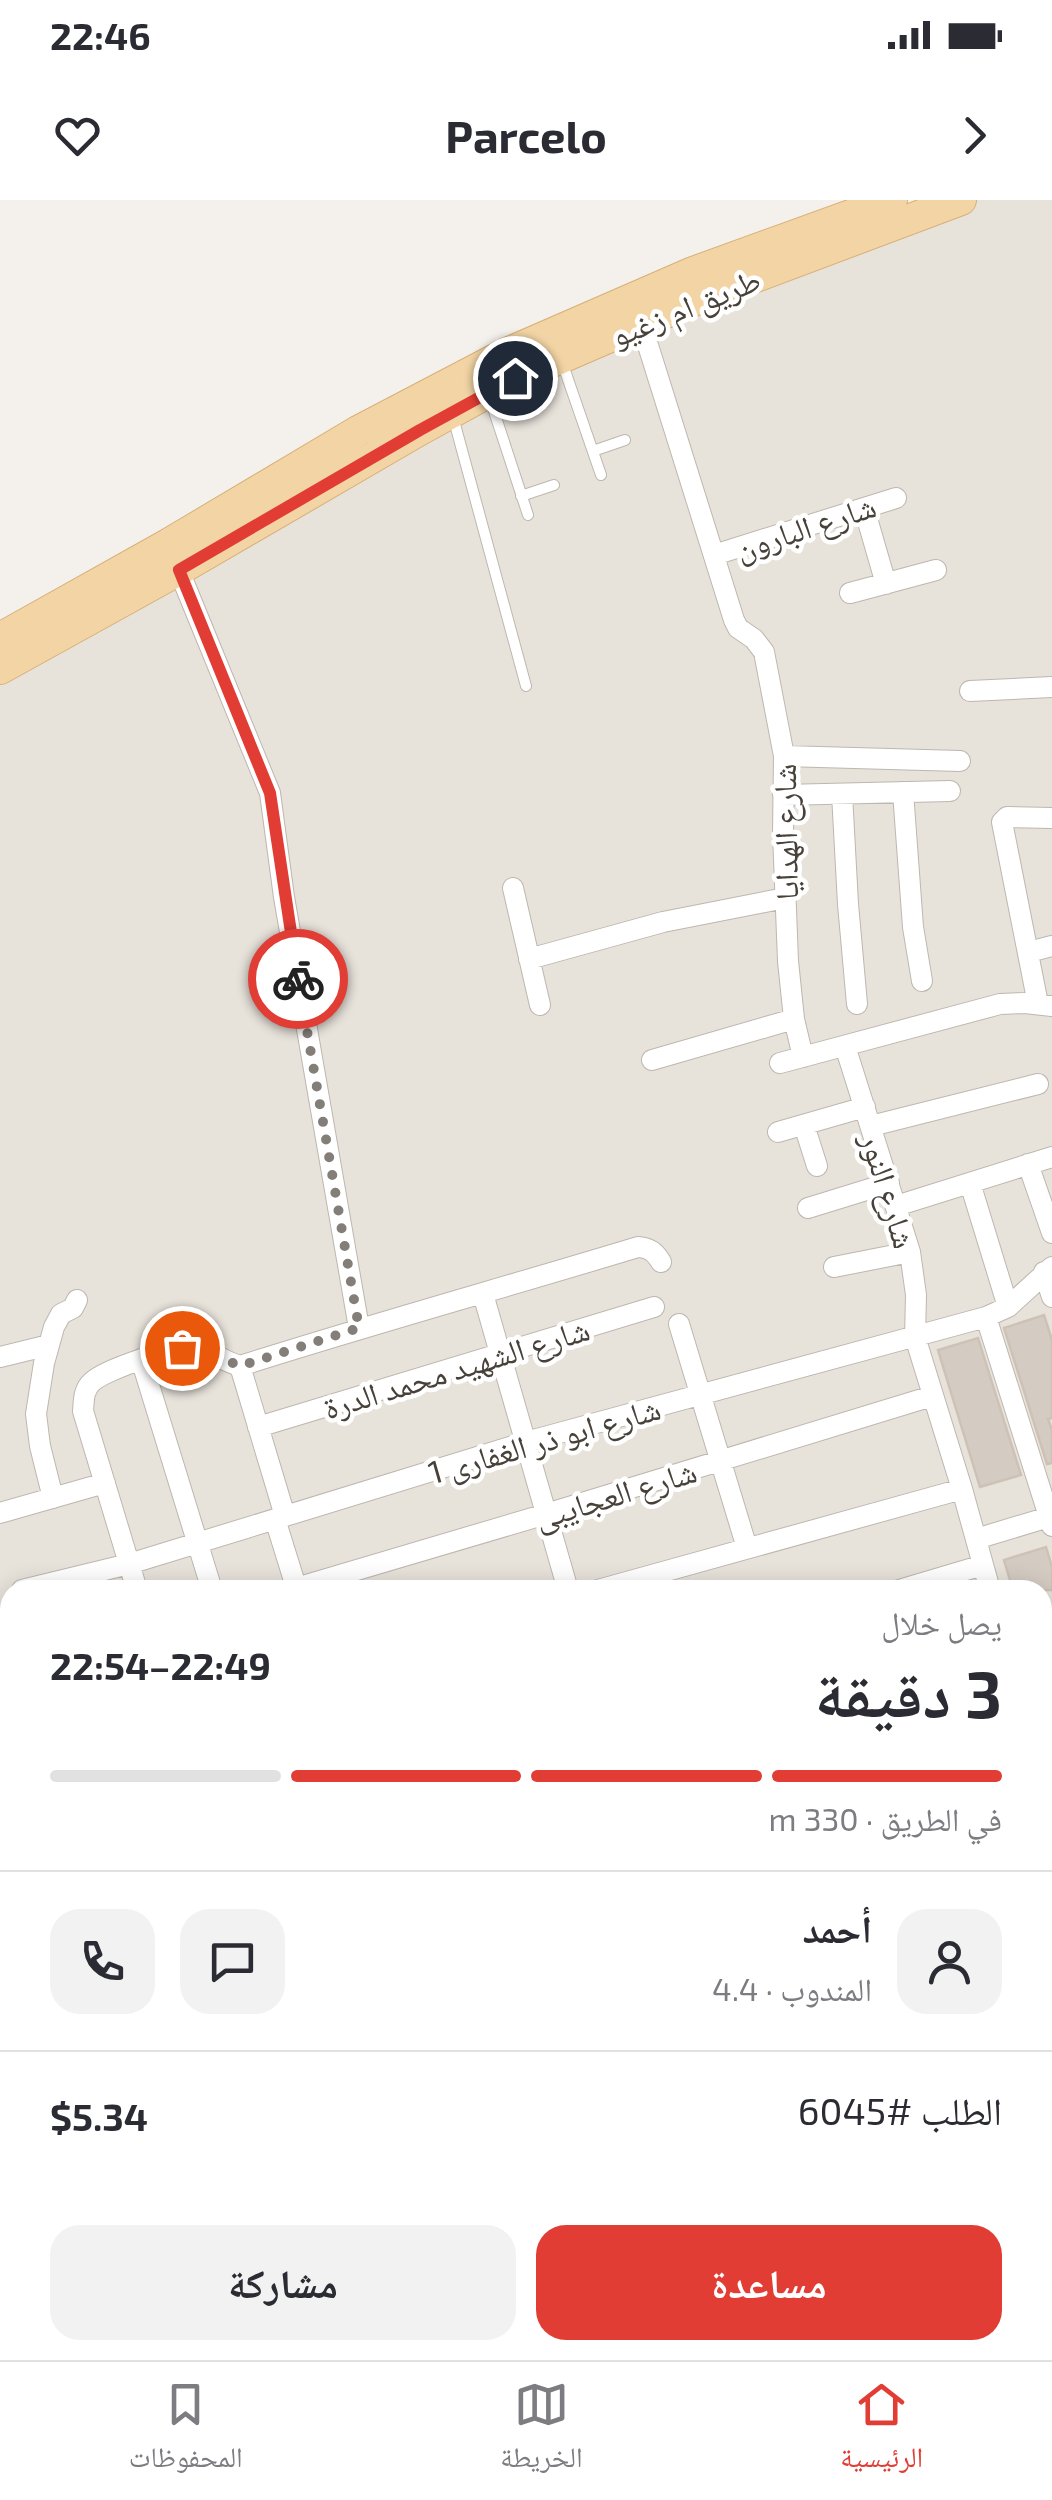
<!DOCTYPE html>
<html lang="ar">
<meta charset="utf-8">
<style>
body{margin:0;font-family:"Exo 2","Noto Naskh Arabic",sans-serif;background:#f2f2f3;color:#2b2b33;direction:rtl;height:100vh;display:flex;flex-direction:column;font-size:38px;white-space:nowrap}
*{box-sizing:border-box;margin:0}
p{font-size:32px;color:#7c7c81}
.icon{flex:none;width:55px;height:55px;fill:none;stroke:currentColor;stroke-width:2;stroke-linecap:round;stroke-linejoin:round}
.map{position:relative;flex:1;overflow:hidden;direction:ltr}
.drawer{position:absolute;left:0px;top:1380px;width:1052px;height:780px;display:flex;flex-direction:column;background:#fff;border-radius:30px 30px 0 0;box-shadow:0 5px 25px #0003;direction:rtl}
.drawer>*{flex:none}
.pin{position:absolute;display:grid;place-items:center;width:85px;height:85px;color:#fff;margin:-42px;border:5px solid #fff;border-radius:50%;box-shadow:0 2px 10px #0007}
.courier{position:absolute;display:grid;place-items:center;width:100px;height:100px;margin:-50px;border:8px solid #e23d35;border-radius:50%;background:#fff;color:#222;box-shadow:0 2px 12px #0007}
.headline em{font-style:normal;font-weight:700}
.headline div{display:flex;flex-direction:column-reverse}
.headline{display:flex;align-items:center;justify-content:space-between;height:170px;padding:0 50px}
h1{font-size:65px;font-weight:700;line-height:75px}
.bar{display:grid;grid-template-columns:repeat(4,1fr);gap:15px 10px;align-content:center;height:120px;padding:0 50px}
.bar i{height:12px;border-radius:8px;background:#e1e1e2}
.bar .current{background:#e23d35}
.bar p{grid-column:span 4}
.line{display:flex;align-items:center;gap:25px;padding:0 50px;border-top:2px solid #e1e1e2}
.line div{flex:1}
.round{display:grid;place-items:center;flex:none;width:105px;height:105px;border-radius:30px;background:#f2f2f3}
.cta{display:flex;gap:20px;margin-top:auto;padding:20px 50px}
.cta a{flex:1;height:115px;border-radius:30px;background:#e23d35;color:#fff;font-size:40px;font-weight:700;line-height:115px;text-align:center}
.cta a+a{background:#f2f2f3;color:#2b2b33}
.status{display:flex;justify-content:space-between;align-items:center;height:70px;padding:0 50px;background:#fff;direction:ltr}
.status svg{height:28px;fill:currentColor}
header{display:flex;justify-content:space-between;align-items:center;height:130px;padding:0 50px;background:#fff;font-size:45px;font-weight:700}
.tabs{display:flex;justify-content:space-around;align-items:center;height:140px;border-top:2px solid #e1e1e2;background:#fff;font-size:28px;color:#7c7c81}
.tabs a{display:grid;justify-items:center;gap:5px}
.tabs .current{color:#e23d35}
.map>svg:first-child{display:block}
.residential{fill:#e7e2da;fill-rule:evenodd}
.building{fill:#d4cbc2;stroke:#cec2b6;stroke-width:2.5}
.lines{fill:none;stroke-linecap:round;stroke-linejoin:round}
.lane-casing{stroke:#beb7af;stroke-width:12}
.street-casing{stroke:#beb7af;stroke-width:22}
.primary-casing{stroke:#d7b076;stroke-width:32}
.lane{stroke:#fff;stroke-width:10}
.street{stroke:#fff;stroke-width:20}
.primary{stroke:#f3d5a5;stroke-width:30}
.done{stroke:#847e78;stroke-width:10;stroke-dasharray:0 18}
.route{stroke:#e23d35;stroke-width:12}
.labels{text-anchor:middle;dominant-baseline:central;stroke-width:9;stroke-linejoin:round;paint-order:stroke}
.street-label{font-size:32px;fill:#47413a;stroke:#fff}
</style>
<div class="status"><b>22:46</b><svg viewBox="0 0 49 12"><path d="M0 12V9h3v3zM5 12V6h3v6zM10 12V3h3v9zM15 12V0h3v12zM26 1h20v11H26zM47 4h2v5h-2z"/></svg></div>
<header><svg class="icon" aria-label="forward" viewBox="0 0 24 24"><path d="M9 5l7 7-7 7"/></svg>Parcelo<svg class="icon" aria-label="heart" viewBox="0 0 24 24"><path d="M12 20l-8-8c-3-5 5-10 8-4 3-6 11-1 8 4z"/></svg></header>
<div class="map">
<svg width="1052" height="2160" viewBox="0 0 1052 2160">
<rect width="100%" height="100%" fill="#f4f0eb"/>
<!-- residential -->
<path class="residential" d="M927,0H1052V2160H0V455L262,307ZM10,1390H1042V2150H10Z"/>
<!-- building -->
<path class="building" d="M1044,1115L1052,1140V1218L1048,1219L1052,1230V1263L1047,1264L1004,1128Z
M978,1138L1021,1275L980,1287L938,1150Z
M1046,1347L1052,1367V1390H1013L1004,1360Z"/>
<g class="lines">
<!-- lane casing -->
<g class="lane-casing">
<path id="lane" d="M562,162L601,275
M490,199L528,315
M453,217L526,486
M593,251L625,240
M521,296L554,285
M47,2150L49,2160"/>
</g>
<!-- street casing -->
<g class="street-casing">
<path id="street" d="M641,123L734,420L738,428L754,439L764,452L784,556L783,633L788,761L794,819L803,857
M864,308L886,384
M714,355L896,298
M175,361L270,593L284,697L359,1128
M850,393L936,370
M970,491L1052,487
M784,556L960,561
M903,592L913,727L922,781
M842,594L848,704L857,804
M783,595L950,591
M513,688L540,805
M1029,752L1052,746
M529,759L663,722L785,698
M1038,804L1002,622L1007,617L1052,618
M845,846L910,1052L916,1095L915,1137L962,1289L990,1390
M652,860L794,819
M780,863L1000,804L1025,803L1052,806
M804,925L817,966
M871,926L1038,884
M778,932L865,907
M1028,964L1052,1033
M970,983L1008,1107
M896,1006L1052,957
M808,1008L889,983
M834,1067L910,1052
M1044,1072L1052,1097
M483,1094L568,1390
M986,1117L1052,1326
M679,1124L747,1348
M0,1157L49,1145
M141,1159L212,1390
M240,1166C372,1124 506,1087 638,1047C650,1048 655,1052 661,1062
M240,1166L285,1316
M258,1227L654,1107
M53,1298L40,1246L36,1214L44,1163L54,1127L61,1114L73,1108L77,1100
M0,1313L105,1283
M275,1319L297,1390
M976,1339L1052,1316
M296,1388L546,1314L932,1196
M22,1390L129,1364L526,1242L986,1117L1008,1107L1052,1067
M137,1390L83,1211C84,1201 83,1190 92,1182C104,1170 179,1144 196,1148C211,1151 225,1162 240,1166
M598,1390L962,1289
M899,1390L983,1365
M0,1484L10,1481
M1042,1517L1052,1513
M1042,1567L1052,1600
M0,1578L10,1575
M0,1666L10,1663
M1042,1694L1052,1691
M0,1740L10,1738
M1042,1772L1052,1769
M7,1888L10,1899
M0,2031L10,2027
M1042,2138L1048,2160
M668,2150L671,2160
M800,2150L804,2160
M891,2160L931,2150"/>
</g>
<!-- primary casing -->
<g class="primary-casing">
<path id="primary" d="M0,438L168,344L358,231L507,153L693,72L892,0
M0,469L179,370L420,230L515,178L705,96L961,0
M1042,1942L1052,1939
M1042,1975L1052,1972
M327,2160L358,2150
M460,2160L491,2150"/>
</g>
<!-- lane -->
<use href="#lane" class="lane"/>
<!-- street -->
<use href="#street" class="street"/>
<!-- primary -->
<use href="#primary" class="primary"/>
</g>
<g class="lines">
<!-- done -->
<path class="done" d="M182,1148L194,1147L240,1166L359,1128L298,779"/>
<!-- route -->
<path class="route" d="M298,779L270,593L179,370L420,230L515,178"/>
</g>
<g class="labels">
<!-- street labels -->
<g class="street-label">
<text transform="translate(685 106) rotate(-22)">طريق ام زغيو</text>
<text transform="translate(805 326) rotate(-18)">شارع البارون</text>
<text transform="translate(784 632) rotate(-91)">شارع الهدايا</text>
<text transform="translate(890 990) rotate(73)">شارع النور</text>
<text transform="translate(456 1167) rotate(-17)">شارع الشهيد محمد الدرة</text>
<text transform="translate(544 1239) rotate(-16)">شارع ابو ذر الغفارى 1</text>
<text transform="translate(615 1293) rotate(-17)">شارع العجايبى</text>
</g>
</g>
</svg>
<div class="pin" style="left:182px;top:1148px;background:#ea580c"><svg class="icon" aria-label="bag" viewBox="0 0 24 24"><path d="M5 8h14l-1 12H6zM9 8a3 3 0 0 1 6 0"/></svg></div>
<div class="pin" style="left:515px;top:178px;background:#1f2937"><svg class="icon" aria-label="home" viewBox="0 0 24 24"><path d="M3 11l9-7 9 7M6 9v11h12V9"/></svg></div>
<div class="courier" style="left:298px;top:779px"><svg class="icon" aria-label="bike" viewBox="0 0 24 24"><circle cx="6" cy="16" r="4"/><circle cx="18" cy="16" r="4"/><path d="M6 16l4-8h5l3 8M10 8l3 8H6M13 5h3"/></svg></div>
<section class="drawer">
<div class="headline"><div><h1>3 دقيقة</h1><p>يصل خلال</p></div><em>22:49–22:54</em></div>
<div class="bar"><i class="current"></i><i class="current"></i><i class="current"></i><i></i><p>في الطريق · 330 m</p></div>
<div class="line" style="height:180px"><a class="round"><svg class="icon" aria-label="person" viewBox="0 0 24 24"><circle cx="12" cy="8" r="4"/><path d="M4 21q1-7 8-7t8 7"/></svg></a><div><b>أحمد</b><p>المندوب · 4.4</p></div><a class="round"><svg class="icon" aria-label="chat" viewBox="0 0 24 24"><path d="M4 5h16v11H9l-5 4z"/></svg></a><a class="round"><svg class="icon" aria-label="phone" viewBox="0 0 24 24"><path d="M5 4h4l2 5-3 2q2 4 5 5l2-3 5 2v4C11 20 4 13 5 4z"/></svg></a></div>
<div class="line" style="height:130px"><div>الطلب #6045</div><b>$5.34</b></div>
<div class="cta"><a>مساعدة</a><a>مشاركة</a></div>
</section>
</div>
<nav class="tabs">
<a class="current"><svg class="icon" aria-label="home" viewBox="0 0 24 24"><path d="M3 11l9-7 9 7M6 9v11h12V9"/></svg>الرئيسية</a>
<a><svg class="icon" aria-label="map" viewBox="0 0 24 24"><path d="M3 6l6-2 6 2 6-2v14l-6 2-6-2-6 2zM9 4v14M15 6v14"/></svg>الخريطة</a>
<a><svg class="icon" aria-label="saved" viewBox="0 0 24 24"><path d="M7 4h10v16l-5-4-5 4z"/></svg>المحفوظات</a>
</nav>
